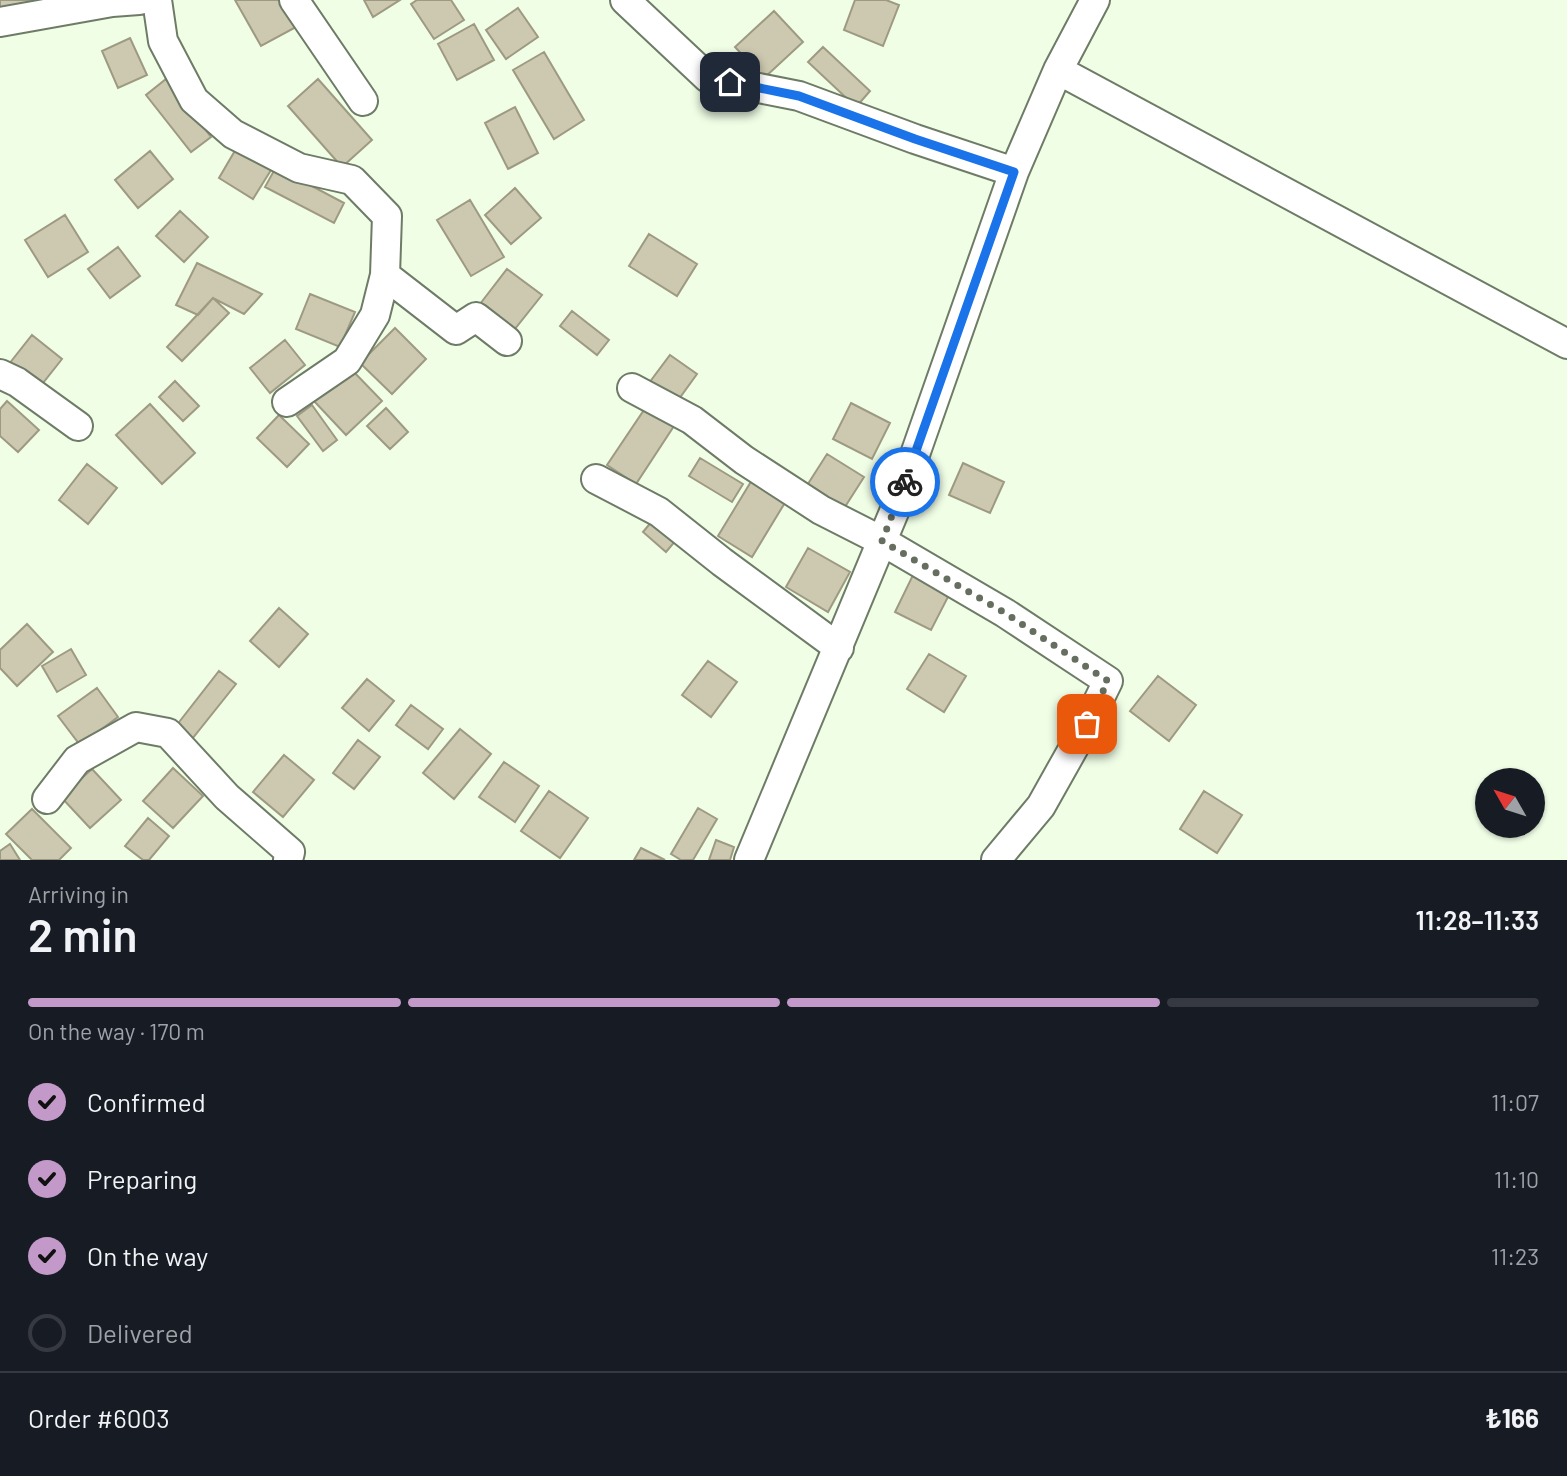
<!DOCTYPE html>
<meta charset="utf-8">
<style>
body{margin:0;font-family:Barlow,sans-serif;background:#242831;color:#f1f3f6;height:100vh;display:flex;flex-direction:column;font-size:26px;white-space:nowrap}
*{box-sizing:border-box;margin:0}
p{font-size:23px;color:#9ea1a6}
.icon{flex:none;width:38px;height:38px;fill:none;stroke:currentColor;stroke-width:2;stroke-linecap:round;stroke-linejoin:round}
.map{position:relative;height:860px;overflow:hidden}
.panel{display:flex;flex-direction:column;background:#171b24;flex:1}
.panel>*{flex:none}
.needle{width:46px;rotate:309deg}
.controls{position:absolute;left:1475px;top:768px;display:grid;gap:14px}
.controls a{display:grid;place-items:center;width:70px;height:70px;border-radius:50%;background:#171b24;box-shadow:0 2px 5px #0004;font-size:35px}
.pin{position:absolute;display:grid;place-items:center;width:60px;height:60px;color:#fff;margin:-30px;border-radius:14px;box-shadow:0 4px 10px #0006}
.courier{position:absolute;display:grid;place-items:center;width:70px;height:70px;margin:-35px;border:5px solid #1a73e8;border-radius:50%;background:#fff;color:#222;box-shadow:0 2px 9px #0007}
.head em{font-style:normal;font-weight:600}
.head div{display:flex;flex-direction:column-reverse}
.head{display:flex;align-items:center;justify-content:space-between;height:119px;padding:0 28px}
h1{font-size:46px;font-weight:600;line-height:52px}
.bar{display:grid;grid-template-columns:repeat(4,1fr);gap:10px 7px;align-content:center;height:84px;padding:0 28px}
.bar i{height:9px;border-radius:5px;background:#363941}
.bar .active{background:#c399c9}
.bar p{grid-column:span 4}
.line{display:flex;align-items:center;gap:18px;padding:0 28px;border-top:2px solid #363941}
.line div{flex:1}
ol{padding:0 28px;list-style:none}
li{display:flex;align-items:center;gap:21px;height:77px}
li p{margin-inline-start:auto}
li .icon{padding:7px;border-radius:50%;background:#c399c9;color:#111;stroke-width:4}
li:last-child{color:#9ea1a6}
li i{width:38px;height:38px;border:4px solid #363941;border-radius:50%}
.map>svg:first-child{display:block}
.building{fill:#cdc9b0;stroke:#9e9a82;stroke-width:2}
.lines{fill:none;stroke-linecap:round;stroke-linejoin:round}
.minor-casing{stroke:#6e7b66;stroke-width:32}
.minor{stroke:#fff;stroke-width:28}
.done{stroke:#666e5f;stroke-width:7;stroke-dasharray:0 12.6}
.route{stroke:#1a73e8;stroke-width:9}
</style>
<div class="map">
<svg width="1567" height="860" viewBox="0 0 1567 860">
<rect width="100%" height="100%" fill="#f0fee6"/>
<!-- building -->
<path class="building" d="M0,0H47L0,13Z
M235,0H282L296,27L261,46Z
M364,0H400L373,17Z
M417,0H451L464,20L434,39L411,4Z
M855,0H886L899,5L883,46L844,30Z
M518,8L538,37L506,59L486,30Z
M774,11L803,42L764,78L735,47Z
M474,24L494,60L457,80L438,44Z
M130,38L147,75L118,88L102,51Z
M823,47L870,91L856,107L808,62Z
M544,52L584,120L554,139L513,70Z
M166,79L211,137L191,152L146,95Z
M318,79L372,140L342,167L288,106Z
M515,107L538,153L508,169L485,123Z
M236,149L271,170L253,199L219,178Z
M150,151L173,179L138,208L115,180Z
M276,167L344,203L334,223L265,187Z
M515,188L541,218L511,244L485,215Z
M470,200L504,257L471,276L437,220Z
M180,211L208,237L184,262L156,236Z
M65,215L88,252L48,277L25,240Z
M649,234L697,264L677,296L629,266Z
M118,247L140,276L110,298L88,269Z
M197,263L262,294L244,314L213,298L198,315L176,305Z
M507,269L542,295L514,330L480,304Z
M310,294L355,312L340,347L296,329Z
M213,298L229,313L182,361L167,347Z
M572,311L609,340L597,355L560,326Z
M395,328L426,359L392,394L360,363Z
M32,335L62,359L39,388L9,364Z
M285,340L305,365L270,393L250,368Z
M670,355L697,374L676,403L649,383Z
M350,368L382,401L346,435L314,401Z
M175,381L199,406L183,421L159,397Z
M7,401L39,430L18,452L0,436V409Z
M851,403L890,423L872,459L833,439Z
M150,404L195,453L162,484L116,435Z
M312,405L337,440L323,451L297,416Z
M646,407L674,426L636,484L607,465Z
M386,408L408,432L390,449L367,426Z
M279,415L309,444L287,467L257,438Z
M827,454L864,477L843,510L806,487Z
M700,458L743,484L732,502L689,476Z
M963,463L1004,482L990,513L949,495Z
M87,464L117,488L88,524L59,500Z
M752,480L786,501L752,557L718,536Z
M653,520L677,539L666,552L643,532Z
M808,548L850,572L828,612L786,587Z
M913,575L950,593L931,630L895,612Z
M279,608L308,634L279,667L250,641Z
M27,624L53,652L17,686L0,668V650Z
M71,649L86,675L57,692L42,666Z
M929,654L966,676L944,712L907,689Z
M708,661L737,682L711,717L682,695Z
M219,671L236,684L192,739L176,726Z
M1158,676L1196,705L1169,741L1130,711Z
M367,679L394,701L369,731L342,708Z
M97,688L118,717L80,745L58,716Z
M411,705L443,729L428,749L396,725Z
M460,729L491,754L454,799L423,773Z
M358,740L380,757L354,789L333,773Z
M284,755L314,780L283,817L253,792Z
M504,762L539,786L515,822L479,797Z
M173,768L203,796L173,828L143,801Z
M92,769L121,800L90,828L61,797Z
M549,791L588,818L560,858L521,831Z
M1204,791L1242,815L1217,853L1180,829Z
M698,808L717,819L693,860H681L671,854Z
M32,809L71,848L59,860H32L6,834Z
M148,818L169,836L149,860H143L125,846Z
M716,840L734,847L730,860H709Z
M10,844L20,860H0V851Z
M641,848L665,860H634Z"/>
<g class="lines">
<!-- minor casing -->
<g class="minor-casing">
<path id="minor" d="M157,0L163,41L194,100L233,134L299,168L352,180L387,216L385,275L456,330L476,317L507,341
M294,0L363,101
M625,0L708,78L799,96L915,139L1014,172
M0,22L112,2L139,0
M1058,70L1567,344
M0,374L17,382L78,426
M632,388L692,420L744,460L821,510L882,541L1005,613L1108,681L1087,724L1041,806L996,860
M287,402L347,361L375,315L385,275
M596,479L659,512L722,562L839,648
M47,799L77,760L136,727L168,733L227,797L290,852L288,860
M749,860L899,500L1014,172L1058,70L1095,0"/>
</g>
<!-- minor -->
<use href="#minor" class="minor"/>
</g>
<g class="lines">
<!-- done -->
<path class="done" d="M905,482L882,541L1005,613L1108,681L1087,724"/>
<!-- route -->
<path class="route" d="M730,82L799,96L915,139L1014,172L905,482"/>
</g>
</svg>
<div class="controls">
<a><svg class="needle" viewBox="-14 -14 28 28"><path d="M0-13l5 13h-10z" fill="#e53935"/><path d="M0 13l5-13h-10z" fill="#9ea1a6"/></svg></a>
</div>
<div class="pin" style="left:1087px;top:724px;background:#ea580c"><svg class="icon" aria-label="bag" viewBox="0 0 24 24"><path d="M5 8h14l-1 12H6zM9 8a3 3 0 0 1 6 0"/></svg></div>
<div class="pin" style="left:730px;top:82px;background:#1f2937"><svg class="icon" aria-label="home" viewBox="0 0 24 24"><path d="M3 11l9-7 9 7M6 9v11h12V9"/></svg></div>
<div class="courier" style="left:905px;top:482px"><svg class="icon" aria-label="bike" viewBox="0 0 24 24"><circle cx="6" cy="16" r="4"/><circle cx="18" cy="16" r="4"/><path d="M6 16l4-8h5l3 8M10 8l3 8H6M13 5h3"/></svg></div>
</div>
<section class="panel">
<div class="head"><div><h1>2 min</h1><p>Arriving in</p></div><em>11:28–11:33</em></div>
<div class="bar"><i class="active"></i><i class="active"></i><i class="active"></i><i></i><p>On the way · 170 m</p></div>
<ol>
<li><svg class="icon" aria-label="check" viewBox="0 0 24 24"><path d="M5 12l5 5 9-10"/></svg>Confirmed<p>11:07</p></li>
<li><svg class="icon" aria-label="check" viewBox="0 0 24 24"><path d="M5 12l5 5 9-10"/></svg>Preparing<p>11:10</p></li>
<li><svg class="icon" aria-label="check" viewBox="0 0 24 24"><path d="M5 12l5 5 9-10"/></svg>On the way<p>11:23</p></li>
<li><i></i>Delivered</li>
</ol>
<div class="line" style="height:91px"><div>Order #6003</div><b>₺166</b></div>
</section>
